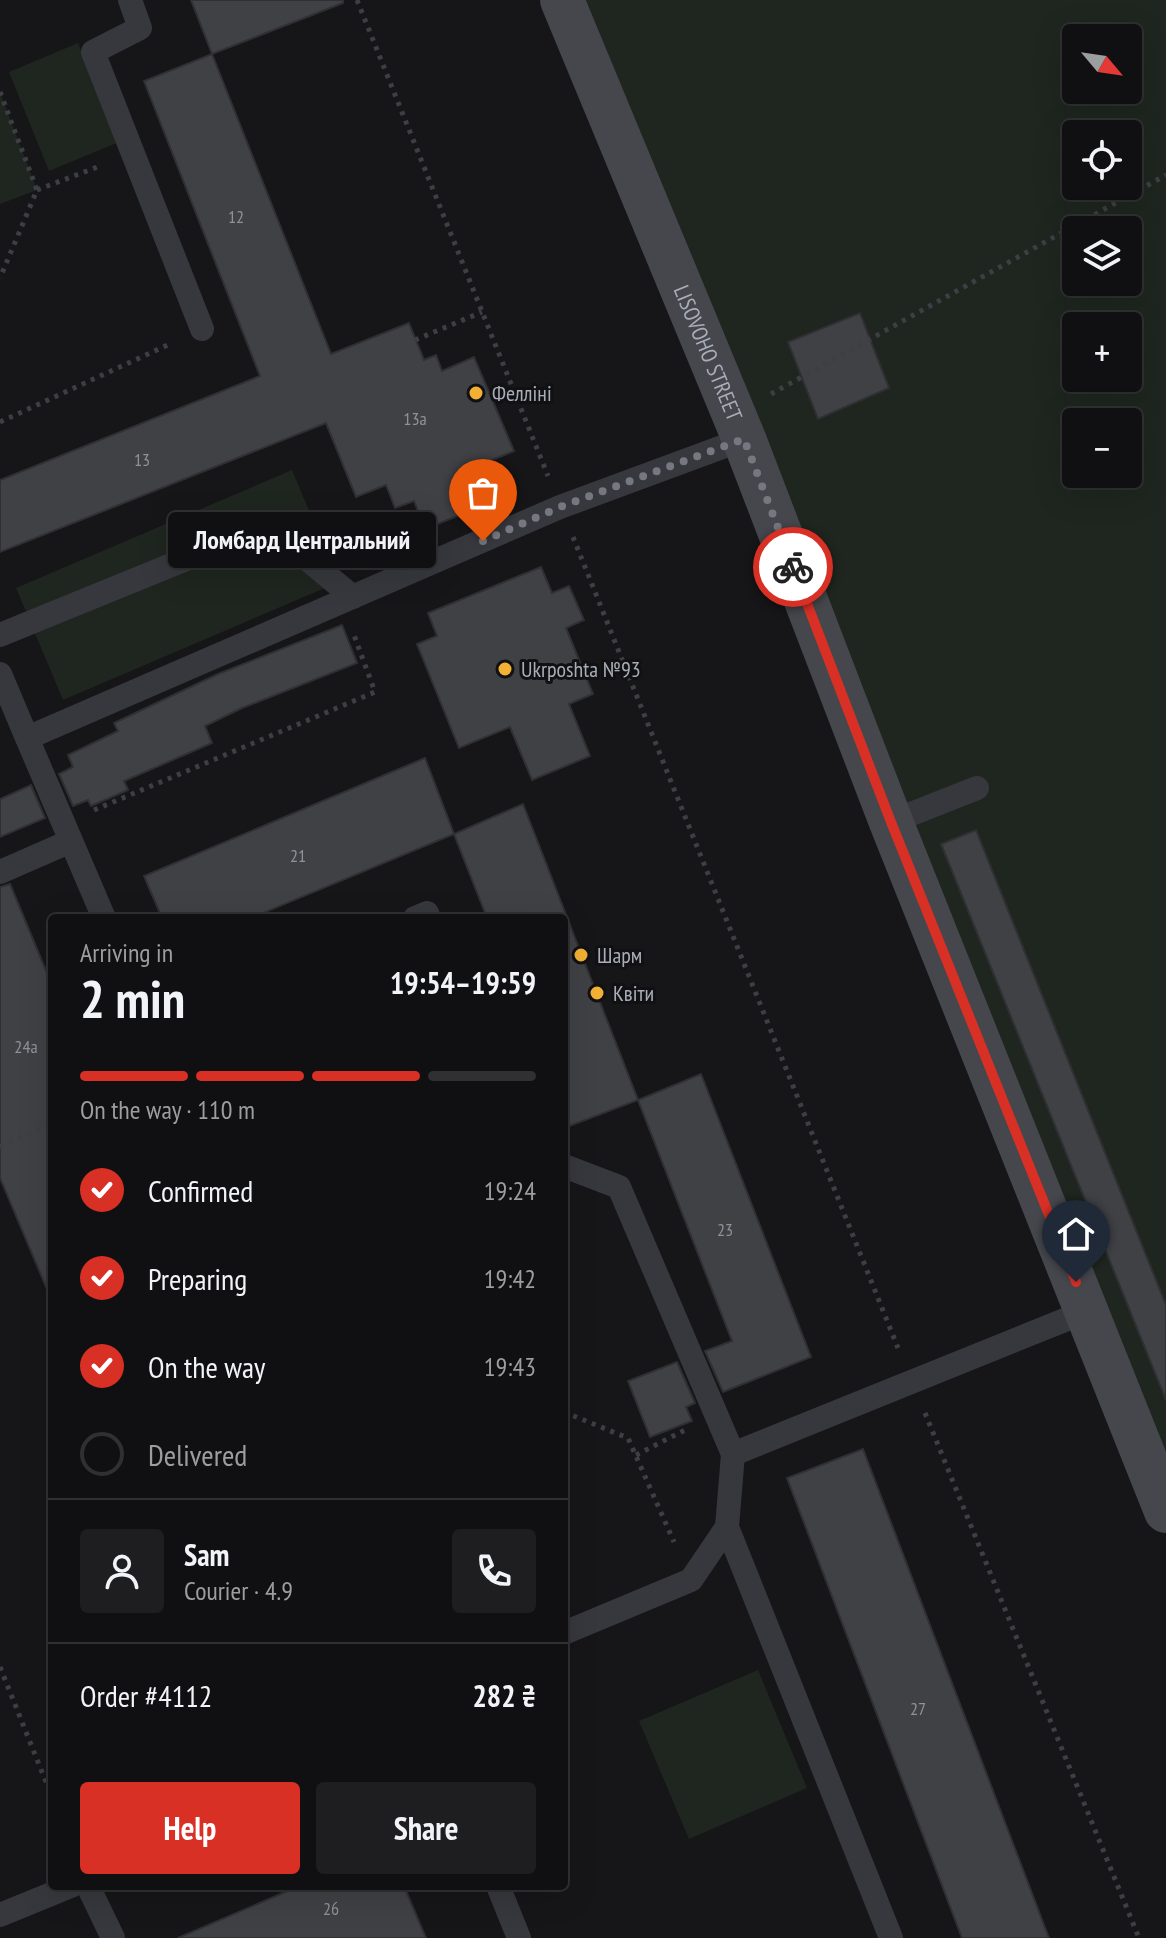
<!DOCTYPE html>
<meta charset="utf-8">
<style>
body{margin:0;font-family:"PT Sans Narrow",sans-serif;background:#1e1e20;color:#f1f3f6;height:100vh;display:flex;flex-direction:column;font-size:30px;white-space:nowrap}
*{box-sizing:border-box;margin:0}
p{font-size:26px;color:#9c9d9f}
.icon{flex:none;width:44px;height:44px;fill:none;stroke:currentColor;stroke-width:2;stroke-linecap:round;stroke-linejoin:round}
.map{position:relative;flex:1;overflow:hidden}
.side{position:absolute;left:48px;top:914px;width:520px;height:976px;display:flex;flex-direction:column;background:#101012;border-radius:8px;box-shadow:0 8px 32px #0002,0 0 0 2px #303032}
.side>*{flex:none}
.needle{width:52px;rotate:119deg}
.controls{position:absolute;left:1062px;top:24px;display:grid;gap:16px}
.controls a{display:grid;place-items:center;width:80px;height:80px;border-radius:8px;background:#101012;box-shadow:0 8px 32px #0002,0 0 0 2px #303032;font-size:40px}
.pin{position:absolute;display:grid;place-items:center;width:68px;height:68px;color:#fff;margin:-82px -34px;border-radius:50% 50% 50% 0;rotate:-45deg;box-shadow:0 0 8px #0007}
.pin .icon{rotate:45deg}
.courier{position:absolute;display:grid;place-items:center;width:80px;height:80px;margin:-40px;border:6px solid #d93025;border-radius:50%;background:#fff;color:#222;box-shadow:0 2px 10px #0007}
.bubble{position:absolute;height:56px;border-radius:8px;background:#101012;box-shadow:0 8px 32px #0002,0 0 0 2px #303032;font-size:26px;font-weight:700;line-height:56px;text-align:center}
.overview em{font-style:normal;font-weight:700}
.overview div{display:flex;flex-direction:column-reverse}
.overview{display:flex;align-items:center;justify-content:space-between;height:136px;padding:0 32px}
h1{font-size:52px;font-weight:700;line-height:60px}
.bar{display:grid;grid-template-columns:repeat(4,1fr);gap:12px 8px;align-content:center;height:96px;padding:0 32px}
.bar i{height:10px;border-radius:6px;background:#303032}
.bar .selected{background:#d93025}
.bar p{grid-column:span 4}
.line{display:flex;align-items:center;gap:20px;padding:0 32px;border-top:2px solid #303032}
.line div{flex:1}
.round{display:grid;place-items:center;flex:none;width:84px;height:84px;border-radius:8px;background:#1e1e20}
ol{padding:0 32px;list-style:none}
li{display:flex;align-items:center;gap:24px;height:88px}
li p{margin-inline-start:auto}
li .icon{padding:8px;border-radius:50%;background:#d93025;color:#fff;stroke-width:4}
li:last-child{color:#9c9d9f}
li i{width:44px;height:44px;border:4px solid #303032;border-radius:50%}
.action{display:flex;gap:16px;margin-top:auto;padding:16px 32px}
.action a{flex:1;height:92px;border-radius:8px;background:#d93025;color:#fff;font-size:32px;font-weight:700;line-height:92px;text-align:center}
.action a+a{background:#1e1e20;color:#f1f3f6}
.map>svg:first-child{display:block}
.green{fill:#1e261f;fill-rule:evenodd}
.building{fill:#404145;stroke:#303034;stroke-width:2}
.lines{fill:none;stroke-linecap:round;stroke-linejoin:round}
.path{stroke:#3d3f44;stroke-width:5;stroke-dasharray:4 6;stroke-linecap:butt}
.lane{stroke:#37383d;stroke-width:24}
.secondary{stroke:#45474d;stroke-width:44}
.done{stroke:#757880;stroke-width:8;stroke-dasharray:0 14.4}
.route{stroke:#d93025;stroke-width:10}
.poi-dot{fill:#f2b134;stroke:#111113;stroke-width:3}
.labels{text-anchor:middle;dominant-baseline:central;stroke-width:6;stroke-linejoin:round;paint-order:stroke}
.number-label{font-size:18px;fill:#8e929b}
.street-label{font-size:22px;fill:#a8adb8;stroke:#111113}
.poi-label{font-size:22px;fill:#a8adb8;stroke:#111113;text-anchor:start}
</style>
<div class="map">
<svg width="1166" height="1938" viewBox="0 0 1166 1938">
<rect width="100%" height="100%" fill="#161618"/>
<!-- green -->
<path class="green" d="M562,0H1166V1511ZM1076,38H1128V90H1076ZM1076,134H1128V186H1076ZM1076,230H1128V282H1076ZM1076,326H1128V378H1076ZM1076,422H1128V474H1076Z
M78,43L119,142L49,171L9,72Z
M0,92L37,190L0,204Z
M292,470L339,582L63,700L16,588Z
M758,1670L807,1788L689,1839L639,1721Z"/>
<!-- building -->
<path class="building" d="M191,0H343V3L212,54Z
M212,54L331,354L409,323L424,360L436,355L442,371L474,357L514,451L485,463L500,499L425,529L414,501L395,508L386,485L356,497L326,423L0,552V480L260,376L144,81Z
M860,313L889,388L818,419L788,342Z
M541,567L552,593L569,586L584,620L566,628L593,694L569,704L590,756L532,780L510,727L459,748L417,644L437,636L428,613Z
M342,625L357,663L242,708L205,726L212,743L124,781L128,790L91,806L88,800L73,806L59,774L73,767L68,755L118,731L114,723L218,674Z
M425,758L454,834L251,918H162L144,876Z
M31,785L45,818L0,837V799Z
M523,804L638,1100L564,1128V918H487L454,834Z
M976,830L1166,1305V1400L941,844Z
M10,884L52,985V1301L0,1178V887Z
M701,1074L811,1357L723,1392L705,1351L732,1341L638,1100Z
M677,1362L695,1403L686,1407L692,1421L650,1437L628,1381Z
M863,1449L1049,1938H962L787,1478Z
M299,1886H404L426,1938H178Z"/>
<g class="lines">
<!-- path -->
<path class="path" d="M357,0L548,476
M0,92L37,190L0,278
M37,190L100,166
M415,340L482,312
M771,394L1166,175
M0,422L172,343
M573,537L898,1348
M94,810L375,692L354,635
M0,1147L52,1123
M564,1412L628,1438L674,1542
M925,1413L1139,1938
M636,1455L685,1430
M0,1667L52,1797"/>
<!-- lane -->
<path class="lane" d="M130,0L140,28L93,52L202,329
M0,635L267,526L353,597
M0,674L27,738
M891,822L977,788
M0,872L71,841
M104,918L27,738L560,507L744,439
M415,918L427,913L429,918
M564,1166L619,1187L733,1454
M727,1527L891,1938
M564,1633L691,1580L727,1527L733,1454L1087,1311
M88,1886L113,1938
M498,1886L519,1938
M0,1915L71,1886"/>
<!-- secondary -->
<path class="secondary" id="s1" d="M562,0L744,439L891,822L1166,1511"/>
</g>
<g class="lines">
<!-- done -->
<path class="done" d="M483,541L560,507L744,439L793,567"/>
<!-- route -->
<path class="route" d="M793,567L891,822L1076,1282"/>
</g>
<!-- markers -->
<g class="poi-dot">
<circle cx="476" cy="393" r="8"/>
<circle cx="505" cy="669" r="8"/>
<circle cx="581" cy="955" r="8"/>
<circle cx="597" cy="993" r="8"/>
</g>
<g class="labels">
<!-- number labels -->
<g class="number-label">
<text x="236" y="216">12</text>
<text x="415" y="418">13а</text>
<text x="142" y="459">13</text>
<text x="298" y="855">21</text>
<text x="26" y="1046">24а</text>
<text x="725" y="1229">23</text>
<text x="918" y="1708">27</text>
<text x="331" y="1908">26</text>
</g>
<!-- street labels -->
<g class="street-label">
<text stroke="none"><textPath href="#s1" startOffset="382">LISOVOHO STREET</textPath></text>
</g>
<!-- poi labels -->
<g class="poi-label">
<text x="492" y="393">Фелліні</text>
<text x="521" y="669">Ukrposhta №93</text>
<text x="597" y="955">Шарм</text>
<text x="613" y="993">Квіти</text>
</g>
</g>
</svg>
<div class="controls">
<a><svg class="needle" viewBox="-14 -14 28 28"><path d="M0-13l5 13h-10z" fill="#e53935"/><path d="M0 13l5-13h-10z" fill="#9c9d9f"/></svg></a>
<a><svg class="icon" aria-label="locate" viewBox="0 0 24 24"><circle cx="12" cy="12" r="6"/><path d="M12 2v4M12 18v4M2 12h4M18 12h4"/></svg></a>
<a><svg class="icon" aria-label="layers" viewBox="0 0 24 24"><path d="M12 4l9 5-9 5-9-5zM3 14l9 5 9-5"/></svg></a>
<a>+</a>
<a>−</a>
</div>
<div class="pin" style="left:483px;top:541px;background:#ea580c"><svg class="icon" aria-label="bag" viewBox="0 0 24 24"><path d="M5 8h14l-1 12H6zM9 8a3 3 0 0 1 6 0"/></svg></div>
<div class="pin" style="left:1076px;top:1282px;background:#1f2937"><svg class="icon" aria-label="home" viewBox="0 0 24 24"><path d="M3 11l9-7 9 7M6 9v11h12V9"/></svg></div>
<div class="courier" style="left:793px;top:567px"><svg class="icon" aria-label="bike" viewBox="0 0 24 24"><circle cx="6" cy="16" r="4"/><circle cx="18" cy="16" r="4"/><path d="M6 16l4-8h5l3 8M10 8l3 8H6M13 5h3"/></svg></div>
<div class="bubble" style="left:168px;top:512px;width:268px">Ломбард Центральний</div>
<section class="side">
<div class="overview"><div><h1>2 min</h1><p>Arriving in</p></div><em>19:54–19:59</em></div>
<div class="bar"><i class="selected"></i><i class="selected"></i><i class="selected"></i><i></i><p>On the way · 110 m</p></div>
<ol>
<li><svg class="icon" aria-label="check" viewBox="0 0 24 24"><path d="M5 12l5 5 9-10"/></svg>Confirmed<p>19:24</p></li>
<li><svg class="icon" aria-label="check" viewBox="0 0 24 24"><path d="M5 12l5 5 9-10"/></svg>Preparing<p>19:42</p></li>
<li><svg class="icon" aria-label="check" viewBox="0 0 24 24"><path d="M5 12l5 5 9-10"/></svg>On the way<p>19:43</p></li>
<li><i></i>Delivered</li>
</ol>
<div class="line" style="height:144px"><a class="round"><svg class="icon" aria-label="person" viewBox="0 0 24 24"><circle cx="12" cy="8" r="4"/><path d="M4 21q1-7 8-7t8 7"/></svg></a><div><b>Sam</b><p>Courier · 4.9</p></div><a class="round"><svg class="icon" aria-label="phone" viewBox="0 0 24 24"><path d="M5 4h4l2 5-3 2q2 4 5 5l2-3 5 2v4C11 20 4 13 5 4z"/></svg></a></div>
<div class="line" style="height:104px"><div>Order #4112</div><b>282 ₴</b></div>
<div class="action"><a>Help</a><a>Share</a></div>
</section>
</div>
